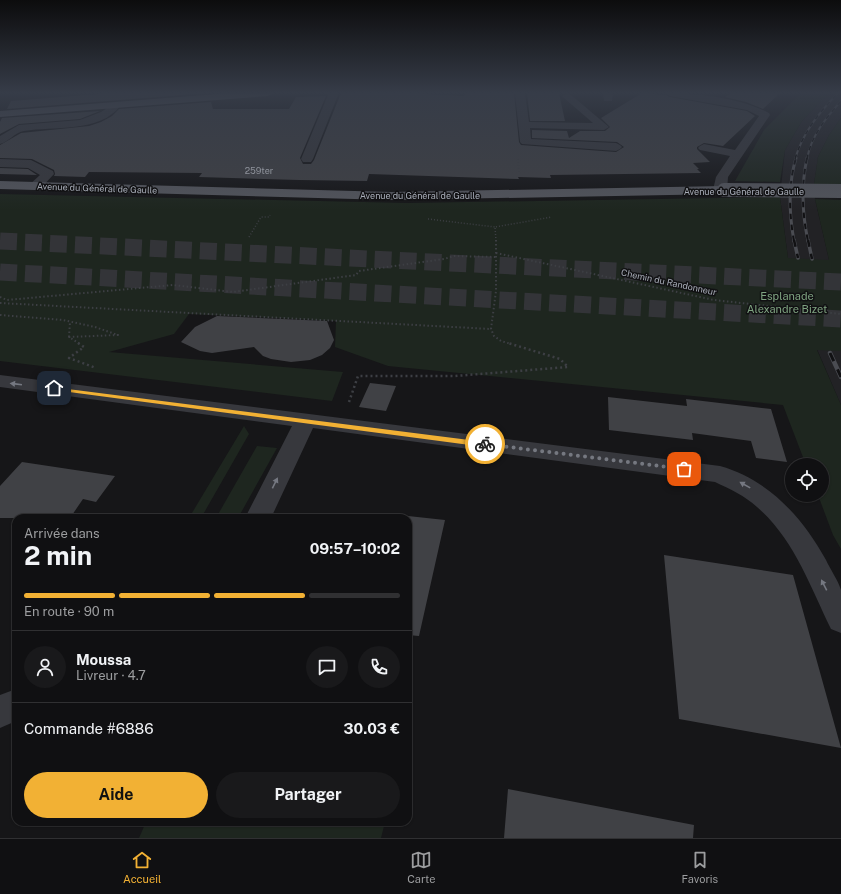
<!DOCTYPE html>
<html lang="fr">
<meta charset="utf-8">
<style>
body{margin:0;font-family:"Public Sans",sans-serif;background:#19191b;color:#f1f3f6;height:100vh;display:flex;flex-direction:column;font-size:15px;white-space:nowrap}
*{box-sizing:border-box;margin:0}
p{font-size:13px;color:#9c9d9f}
.icon{flex:none;width:22px;height:22px;fill:none;stroke:currentColor;stroke-width:2;stroke-linecap:round;stroke-linejoin:round}
.map{position:relative;flex:1;overflow:hidden}
.side{position:absolute;left:12px;top:514px;width:400px;height:312px;display:flex;flex-direction:column;background:#101012;border-radius:12px;box-shadow:0 1px 3px #0004,0 0 0 1px #303032}
.side>*{flex:none}
.controls{position:absolute;left:785px;top:458px;display:grid;gap:8px}
.controls a{display:grid;place-items:center;width:44px;height:44px;border-radius:50%;background:#101012;box-shadow:0 1px 3px #0004,0 0 0 1px #303032;font-size:20px}
.pin{position:absolute;display:grid;place-items:center;width:34px;height:34px;color:#fff;margin:-17px;border-radius:8px;box-shadow:0 2px 6px #0006}
.courier{position:absolute;display:grid;place-items:center;width:40px;height:40px;margin:-20px;border:3px solid #f2b134;border-radius:50%;background:#fff;color:#222;box-shadow:0 1px 5px #0007}
.overview em{font-style:normal;font-weight:700}
.overview div{display:flex;flex-direction:column-reverse}
.overview{display:flex;align-items:center;justify-content:space-between;height:68px;padding:0 12px}
h1{font-size:26px;font-weight:700;line-height:30px}
.bar{display:grid;grid-template-columns:repeat(4,1fr);gap:6px 4px;align-content:center;height:48px;padding:0 12px}
.bar i{height:5px;border-radius:3px;background:#303032}
.bar .current{background:#f2b134}
.bar p{grid-column:span 4}
.line{display:flex;align-items:center;gap:10px;padding:0 12px;border-top:1px solid #303032}
.line div{flex:1}
.round{display:grid;place-items:center;flex:none;width:42px;height:42px;border-radius:21px;background:#19191b}
.button{display:flex;gap:8px;margin-top:auto;padding:8px 12px}
.button a{flex:1;height:46px;border-radius:24px;background:#f2b134;color:#111;font-size:16px;font-weight:700;line-height:46px;text-align:center}
.button a+a{background:#19191b;color:#f1f3f6}
.tab-bar{display:flex;justify-content:space-around;align-items:center;height:56px;border-top:1px solid #303032;background:#101012;font-size:11px;color:#9c9d9f}
.tab-bar a{display:grid;justify-items:center;gap:2px}
.tab-bar .current{color:#f2b134}
.map>svg:first-child{display:block}
.built{fill:#222225}
.green{fill:#1e261f}
.building{fill:#404145}
.lines{fill:none;stroke-linecap:round;stroke-linejoin:round}
.highway-tunnel{stroke:#333438;stroke-width:17;stroke-dasharray:17 8;stroke-linecap:butt}
.path-far2{stroke:#3d3f44;stroke-width:1.5;stroke-dasharray:1 2;stroke-linecap:butt}
.path-far1{stroke:#3d3f44;stroke-width:2;stroke-dasharray:1.5 2.5;stroke-linecap:butt}
.path{stroke:#3d3f44;stroke-width:2.5;stroke-dasharray:2 3;stroke-linecap:butt}
.minor{fill:#37383d;fill-rule:evenodd}
.major{fill:#53555c;fill-rule:evenodd}
.rail-far3-casing{stroke:#4a4c52;stroke-width:2}
.rail-far2-casing{stroke:#4a4c52;stroke-width:3}
.rail-far1-casing{stroke:#4a4c52;stroke-width:3.5}
.rail-casing{stroke:#4a4c52;stroke-width:4.5}
.rail-far3{stroke:#111113;stroke-width:1.5;stroke-dasharray:4.5;stroke-linecap:butt}
.rail-far2{stroke:#111113;stroke-width:2;stroke-dasharray:5.5;stroke-linecap:butt}
.rail-far1{stroke:#111113;stroke-width:2.5;stroke-dasharray:7;stroke-linecap:butt}
.rail{stroke:#111113;stroke-width:3;stroke-dasharray:9;stroke-linecap:butt}
.major-bridge{stroke:#53555c;stroke-width:14}
.oneway{fill:#757881}
.route{fill:#f2b134}
.done{stroke:#757880;stroke-width:4;stroke-dasharray:0 7.2}
.labels{text-anchor:middle;dominant-baseline:central;stroke-width:3;stroke-linejoin:round;paint-order:stroke}
.number-label{font-size:9px;fill:#8e929b}
.far-street-label{font-size:9px;fill:#a8adb8;stroke:#111113}
.park-label{font-size:11px;fill:#7fa381;stroke:#111113}
</style>
<div class="map">
<svg width="841" height="838" viewBox="0 0 841 838">
<rect width="100%" height="100%" fill="#161618"/>
<!-- built -->
<path class="built" d="M829,93H841V118L829,135L818,157L814,184L815,199L829,260L841,291V405L817,349L788,258L780,197L785,150L802,121Z"/>
<!-- green -->
<path class="green" d="M801,93H829L802,121L785,150L780,182L735,181L764,130Z
M841,118V185L814,184L818,157L829,135Z
M0,194L407,203L780,197L788,258L829,260L815,199L841,200V351L817,350L841,405V549L833,535L818,495H822V465H806L783,405L388,366L335,347L336,321L189,314L174,334L109,352L343,372L332,401L0,361Z
M244,426L249,434L201,518H189Z
M257,446L277,448L238,518H216Z
M146,822H385L381,838H139Z"/>
<!-- building -->
<path class="building" d="M111,93H208L7,109L11,101Z
M341,93H408L464,96L465,93H514L519,142L521,145L616,152L624,147L617,142L532,138V130L567,131L569,138L580,131H605L610,127L601,118L642,93L666,95L670,97L747,111L755,116L723,146L704,143L697,147V149L710,162L693,163L699,169H697L701,173L550,175L551,178L518,177L519,179L369,174L367,181L299,180L199,177L202,173L89,172L85,177L54,176L55,174L54,170L32,159L0,158V145L21,133L89,126L101,122L112,116L119,109L211,102L213,109H289L296,97L326,96L300,158L303,164H311L314,160Z
M527,93H559L565,121H530Z
M731,93H780L763,109L746,102L725,97Z
M100,111L80,119L19,124L0,134V122L2,118Z
M0,168L28,169L37,175L0,174Z
M217,316L327,321L334,340L330,348L322,355L310,360L291,362L271,359L263,356L254,347L212,353L200,351L181,342L195,327Z
M370,383L396,386L386,411L359,407Z
M608,397L687,406L686,399L771,409L787,462L756,458L751,441L692,433L693,440L609,430Z
M22,462L115,476L96,502L83,499L70,518H0V486Z
M408,516L445,520L419,636L408,635Z
M664,555L793,575L841,748L679,719Z
M508,789L694,825L693,838H504Z"/>
<g class="lines">
<!-- highway-tunnel -->
<path class="highway-tunnel" d="M0,241L841,282
M0,272L841,319"/>
<!-- path-far2 -->
<path class="path-far2" d="M518,159L519,172
M428,219L495,227
M249,237L261,217H269L270,215
M496,241L495,227L552,217"/>
<!-- path-far1 -->
<path class="path-far1" d="M496,240V291L491,329L494,336L501,341L511,344
M496,253L714,300L841,314
M0,297L7,300L173,285L233,292L356,275L359,271L444,259L454,256L496,257
M0,303L491,329
M0,315L63,320L95,327L118,335L69,337L80,344
M69,337L70,322"/>
<!-- path -->
<path class="path" d="M78,343L84,347L69,358L96,368
M349,402L358,376H455L568,367L560,359L508,343"/>
<!-- minor -->
<path class="minor" d="M327,93H337L338,95L313,159L311,162H303L301,159L328,95Z
M515,93H525L529,122L593,123L564,98L562,96L567,93L570,94L609,127L604,130L530,128L531,139L616,143L620,145L622,147L620,149L616,151L522,144L520,142Z
M603,93H613L612,101H604Z
M665,93C697,93 741,98 769,113L770,115L728,177L727,190L725,193H715L713,190L716,177L730,156L700,150L698,148L700,146L704,144L735,150L759,116L747,110L670,96Z
M115,103L120,106C100,133 53,126 24,131C15,132 9,142 0,144V136L19,125L80,120L101,112Z
M0,159L31,160L53,171L54,174L40,189H30L28,186L40,175L28,168L0,167Z
M0,375L720,466C769,480 802,517 826,560C830,569 838,580 841,590C841,599 841,622 841,633L831,629C810,586 794,539 757,507C745,496 730,489 715,482L313,428L271,518H245L292,426L0,387Z
M16,689V721L0,728V695Z"/>
<!-- major -->
<path class="major" d="M230,93H273L268,96L0,117V111Z
M0,181L391,192L724,186L729,187L731,190L729,193L724,194L391,200L0,189Z"/>
<!-- rail-far3 casing -->
<g class="rail-far3-casing">
<path id="rail-far3" d="M795,159C803,132 819,113 838,93
M807,159C811,136 826,118 841,101"/>
</g>
<!-- rail-far2 casing -->
<g class="rail-far2-casing">
<path id="rail-far2" d="M807,158C801,186 802,213 808,241
M794,241C789,214 788,185 796,158"/>
</g>
<!-- rail-far1 casing -->
<g class="rail-far1-casing">
<path id="rail-far1" d="M794,240L798,258
M808,240L812,259"/>
</g>
<!-- rail casing -->
<g class="rail-casing">
<path id="rail" d="M830,353L841,377"/>
</g>
<!-- rail-far3 -->
<use href="#rail-far3" class="rail-far3"/>
<!-- rail-far2 -->
<use href="#rail-far2" class="rail-far2"/>
<!-- rail-far1 -->
<use href="#rail-far1" class="rail-far1"/>
<!-- rail -->
<use href="#rail" class="rail"/>
<!-- major-bridge -->
<path class="major-bridge" d="M724,190L841,191"/>
</g>
<!-- one-way arrows -->
<defs><path id="oneway-solid" d="M-6-.8H1V-3.2L6.5 0L1 3.2V.8H-6Z"/></defs>
<g class="oneway">
<use href="#oneway-solid" transform="translate(16 384) rotate(-173)"/>
<use href="#oneway-solid" transform="translate(275 483) rotate(-64)"/>
<use href="#oneway-solid" transform="translate(745 485) rotate(-151)"/>
<use href="#oneway-solid" transform="translate(824 585) rotate(-117)"/>
</g>
<!-- sky -->
<linearGradient id="sky" x2="0" y2="1"><stop stop-color="#0c0c0d"/><stop offset="0.44" stop-color="#363c48"/><stop offset="1" stop-color="#363c48" stop-opacity="0"/></linearGradient>
<rect width="841" height="210" fill="url(#sky)"/>
<!-- route -->
<path class="route" d="M52,387L485,442L488,444L485,447L54,390L51,388Z"/>
<g class="lines">
<!-- done -->
<path class="done" d="M485,444L684,469"/>
</g>
<g class="labels">
<!-- number labels -->
<g class="number-label">
<text x="259" y="170">259ter</text>
</g>
<!-- far-street labels -->
<g class="far-street-label">
<text transform="translate(97 188) rotate(2)">Avenue du Général de Gaulle</text>
<text x="744" y="191">Avenue du Général de Gaulle</text>
<text x="420" y="195">Avenue du Général de Gaulle</text>
<text transform="translate(669 282) rotate(12)">Chemin du Randonneur</text>
</g>
<!-- park labels -->
<g class="park-label">
<text x="787" y="296">Esplanade<tspan x="787" dy="13">Alexandre Bizet</tspan></text>
</g>
</g>
</svg>
<div class="controls">
<a><svg class="icon" aria-label="locate" viewBox="0 0 24 24"><circle cx="12" cy="12" r="6"/><path d="M12 2v4M12 18v4M2 12h4M18 12h4"/></svg></a>
</div>
<div class="pin" style="left:684px;top:469px;background:#ea580c"><svg class="icon" aria-label="bag" viewBox="0 0 24 24"><path d="M5 8h14l-1 12H6zM9 8a3 3 0 0 1 6 0"/></svg></div>
<div class="pin" style="left:54px;top:388px;background:#1f2937"><svg class="icon" aria-label="home" viewBox="0 0 24 24"><path d="M3 11l9-7 9 7M6 9v11h12V9"/></svg></div>
<div class="courier" style="left:485px;top:444px"><svg class="icon" aria-label="bike" viewBox="0 0 24 24"><circle cx="6" cy="16" r="4"/><circle cx="18" cy="16" r="4"/><path d="M6 16l4-8h5l3 8M10 8l3 8H6M13 5h3"/></svg></div>
<section class="side">
<div class="overview"><div><h1>2 min</h1><p>Arrivée dans</p></div><em>09:57–10:02</em></div>
<div class="bar"><i class="current"></i><i class="current"></i><i class="current"></i><i></i><p>En route · 90 m</p></div>
<div class="line" style="height:72px"><a class="round"><svg class="icon" aria-label="person" viewBox="0 0 24 24"><circle cx="12" cy="8" r="4"/><path d="M4 21q1-7 8-7t8 7"/></svg></a><div><b>Moussa</b><p>Livreur · 4.7</p></div><a class="round"><svg class="icon" aria-label="chat" viewBox="0 0 24 24"><path d="M4 5h16v11H9l-5 4z"/></svg></a><a class="round"><svg class="icon" aria-label="phone" viewBox="0 0 24 24"><path d="M5 4h4l2 5-3 2q2 4 5 5l2-3 5 2v4C11 20 4 13 5 4z"/></svg></a></div>
<div class="line" style="height:52px"><div>Commande #6886</div><b>30.03 €</b></div>
<div class="button"><a>Aide</a><a>Partager</a></div>
</section>
</div>
<nav class="tab-bar">
<a class="current"><svg class="icon" aria-label="home" viewBox="0 0 24 24"><path d="M3 11l9-7 9 7M6 9v11h12V9"/></svg>Accueil</a>
<a><svg class="icon" aria-label="map" viewBox="0 0 24 24"><path d="M3 6l6-2 6 2 6-2v14l-6 2-6-2-6 2zM9 4v14M15 6v14"/></svg>Carte</a>
<a><svg class="icon" aria-label="saved" viewBox="0 0 24 24"><path d="M7 4h10v16l-5-4-5 4z"/></svg>Favoris</a>
</nav>
